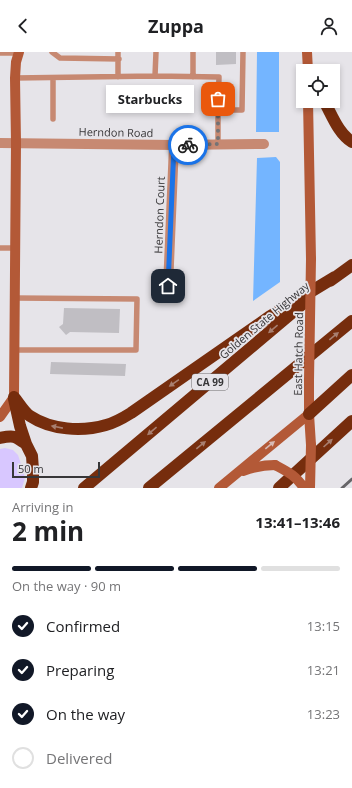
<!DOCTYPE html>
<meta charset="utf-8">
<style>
body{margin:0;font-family:"Open Sans",sans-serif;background:#f2f2f2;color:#202124;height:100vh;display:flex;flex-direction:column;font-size:15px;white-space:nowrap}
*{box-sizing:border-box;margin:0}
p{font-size:13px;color:#757577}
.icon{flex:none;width:22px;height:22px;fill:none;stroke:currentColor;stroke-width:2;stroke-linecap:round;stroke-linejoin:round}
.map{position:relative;height:436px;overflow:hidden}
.side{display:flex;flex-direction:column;background:#fff;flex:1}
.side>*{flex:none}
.buttons{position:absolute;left:296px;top:12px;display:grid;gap:8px}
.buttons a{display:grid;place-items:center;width:44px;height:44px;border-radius:0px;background:#fff;box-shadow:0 2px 6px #0003;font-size:20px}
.scale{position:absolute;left:12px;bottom:10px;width:88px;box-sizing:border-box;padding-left:4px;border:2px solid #373638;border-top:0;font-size:11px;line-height:14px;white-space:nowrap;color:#373638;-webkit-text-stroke:3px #e6e4e9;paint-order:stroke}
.pin{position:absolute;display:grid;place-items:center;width:34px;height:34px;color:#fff;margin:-17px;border-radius:8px;box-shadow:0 2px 6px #0006}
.courier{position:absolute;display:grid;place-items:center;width:40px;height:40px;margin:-20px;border:3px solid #1a73e8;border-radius:50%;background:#fff;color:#222;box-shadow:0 1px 5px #0007}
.bubble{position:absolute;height:28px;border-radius:0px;background:#fff;box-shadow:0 2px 6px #0003;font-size:13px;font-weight:700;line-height:28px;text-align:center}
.summary em{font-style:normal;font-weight:700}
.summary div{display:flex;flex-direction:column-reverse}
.summary{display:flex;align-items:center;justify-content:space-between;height:68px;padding:0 12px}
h1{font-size:26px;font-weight:700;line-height:30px}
.bar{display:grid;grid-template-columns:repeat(4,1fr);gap:6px 4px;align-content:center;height:48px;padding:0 12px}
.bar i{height:5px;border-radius:3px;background:#e0e0e0}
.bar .active{background:#111827}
.bar p{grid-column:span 4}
ol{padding:0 12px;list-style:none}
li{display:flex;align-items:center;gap:12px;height:44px}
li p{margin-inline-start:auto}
li .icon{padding:4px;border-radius:50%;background:#111827;color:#fff;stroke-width:4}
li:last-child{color:#757577}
li i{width:22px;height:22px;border:2px solid #e0e0e0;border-radius:50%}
header{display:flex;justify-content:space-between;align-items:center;height:52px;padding:0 12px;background:#fff;font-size:18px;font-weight:700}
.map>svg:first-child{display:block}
.green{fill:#d8c7ff}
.water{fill:#74b5ff}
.building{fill:#c0bec3}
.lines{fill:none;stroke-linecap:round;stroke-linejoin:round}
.lane{stroke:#c78972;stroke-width:5.5}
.street{stroke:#c78972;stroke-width:10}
.secondary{stroke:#b35937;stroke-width:10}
.highway{stroke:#762d0d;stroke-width:12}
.rail{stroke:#666568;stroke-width:3}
.secondary-bridge{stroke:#b35937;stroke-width:10}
.oneway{fill:#a87f70}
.oneway2{fill:#d7bab4}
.done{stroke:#747376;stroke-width:4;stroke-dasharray:0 7.2}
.route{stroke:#1a73e8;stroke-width:5}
.labels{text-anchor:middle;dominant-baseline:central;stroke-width:3.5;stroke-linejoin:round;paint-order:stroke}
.shield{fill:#e6e4e9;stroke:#6c6a6d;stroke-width:1}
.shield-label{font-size:10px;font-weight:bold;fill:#373638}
.street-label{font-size:11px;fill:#373638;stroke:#e6e4e9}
</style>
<header><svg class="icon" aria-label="back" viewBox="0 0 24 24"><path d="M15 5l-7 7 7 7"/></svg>Zuppa<svg class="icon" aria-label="person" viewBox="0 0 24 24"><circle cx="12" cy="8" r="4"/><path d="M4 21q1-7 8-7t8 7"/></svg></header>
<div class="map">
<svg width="352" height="436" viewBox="0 0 352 436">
<rect width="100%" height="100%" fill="#e6e4e9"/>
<!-- green -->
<path class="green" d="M5,396L13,398L18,403L21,412L25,426L22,436H0V397Z"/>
<!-- water -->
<path class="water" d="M257,0H279V80H256Z
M276,105L280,110V230L253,249L257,106Z"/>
<!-- building -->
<path class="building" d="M216,0H236V12L216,13Z
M64,256L120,257L119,281L70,280L66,283L59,275L63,272Z
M51,310L126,312L125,324L50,322Z"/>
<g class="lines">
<!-- lane -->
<path class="lane" d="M52,0L60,6L119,7
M0,1H19
M155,24L219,25L218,58H242L243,0
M118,25V0
M193,25V0
M15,26L155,24L156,0
M53,26V67
M218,58V92
M0,196H15
M14,298H136L137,247L15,246"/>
<!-- street -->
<path class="street" d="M0,91L174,93L264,92
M168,235L174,93"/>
<!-- secondary -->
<path class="secondary" d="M307,0L308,19
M308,49L311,207
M309,328V362L311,393
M0,365L14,345L16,91L15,26L16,10L19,0
M243,419C254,415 263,413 275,413
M219,436L309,362"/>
<!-- highway -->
<path class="highway" d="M308,18V19
M324,49C332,63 338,81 352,90
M330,229L352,213
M14,345C19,351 24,360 30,364C51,378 82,380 106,373C114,371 123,366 131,361L269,265L335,225
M14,347L20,374L26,392L32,404L33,418V430L31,436
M309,362L352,323
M0,386C14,383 15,384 26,392
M84,436L305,250
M149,436L352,269
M279,436L352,369"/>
<!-- rail -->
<path class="rail" d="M342,436L352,427"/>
<!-- secondary-bridge -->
<path class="secondary-bridge" d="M309,328L311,207
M275,413C288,420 295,423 304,436
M310,436L311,393"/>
</g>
<!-- one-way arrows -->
<defs><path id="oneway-solid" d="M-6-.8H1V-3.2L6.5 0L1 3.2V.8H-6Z"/></defs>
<g class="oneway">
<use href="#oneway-solid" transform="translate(273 277) rotate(140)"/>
<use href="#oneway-solid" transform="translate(334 284) rotate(-39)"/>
<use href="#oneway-solid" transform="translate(174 331) rotate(145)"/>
<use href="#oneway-solid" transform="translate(57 375) rotate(-169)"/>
<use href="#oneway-solid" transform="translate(152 379) rotate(140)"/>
<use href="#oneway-solid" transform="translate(328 391) rotate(-42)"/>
<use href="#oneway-solid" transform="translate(201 393) rotate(-39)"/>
</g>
<use class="oneway2" href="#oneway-solid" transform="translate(270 393) rotate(-39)"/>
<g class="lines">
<!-- done -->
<path class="done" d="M188,93L218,92V47"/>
<!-- route -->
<path class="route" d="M168,234L174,93H188"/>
</g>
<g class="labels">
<!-- shield labels -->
<rect class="shield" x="192" y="322" width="36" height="16" rx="3"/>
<g class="shield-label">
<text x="210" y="330">CA 99</text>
</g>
<!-- street labels -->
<g class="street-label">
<text transform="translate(116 80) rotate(1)">Herndon Road</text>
<text transform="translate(159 163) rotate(-88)">Herndon Court</text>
<text transform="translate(264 268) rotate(-40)">Golden State Highway</text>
<text transform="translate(298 302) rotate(-89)">East Hatch Road</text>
</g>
</g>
</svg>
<div class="buttons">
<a><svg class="icon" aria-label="locate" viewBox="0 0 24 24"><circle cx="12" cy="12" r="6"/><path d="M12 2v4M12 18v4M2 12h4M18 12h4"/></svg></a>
</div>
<div class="scale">50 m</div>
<div class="pin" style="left:218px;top:47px;background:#ea580c"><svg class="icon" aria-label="bag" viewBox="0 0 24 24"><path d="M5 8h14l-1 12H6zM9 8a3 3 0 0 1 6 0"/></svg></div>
<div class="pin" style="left:168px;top:234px;background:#1f2937"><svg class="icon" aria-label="home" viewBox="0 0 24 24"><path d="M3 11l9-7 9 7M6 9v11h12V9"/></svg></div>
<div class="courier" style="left:188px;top:93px"><svg class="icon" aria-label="bike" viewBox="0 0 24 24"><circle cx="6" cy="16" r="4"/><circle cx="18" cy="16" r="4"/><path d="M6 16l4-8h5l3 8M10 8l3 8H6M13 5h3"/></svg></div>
<div class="bubble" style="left:106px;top:33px;width:88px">Starbucks</div>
</div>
<section class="side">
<div class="summary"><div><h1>2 min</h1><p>Arriving in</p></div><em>13:41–13:46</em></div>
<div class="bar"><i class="active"></i><i class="active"></i><i class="active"></i><i></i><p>On the way · 90 m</p></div>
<ol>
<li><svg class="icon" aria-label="check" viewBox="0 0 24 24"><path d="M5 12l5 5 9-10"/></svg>Confirmed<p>13:15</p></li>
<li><svg class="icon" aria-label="check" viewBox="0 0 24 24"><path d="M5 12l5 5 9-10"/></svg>Preparing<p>13:21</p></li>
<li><svg class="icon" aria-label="check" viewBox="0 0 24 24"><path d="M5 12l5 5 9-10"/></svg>On the way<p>13:23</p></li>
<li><i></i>Delivered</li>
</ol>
</section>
